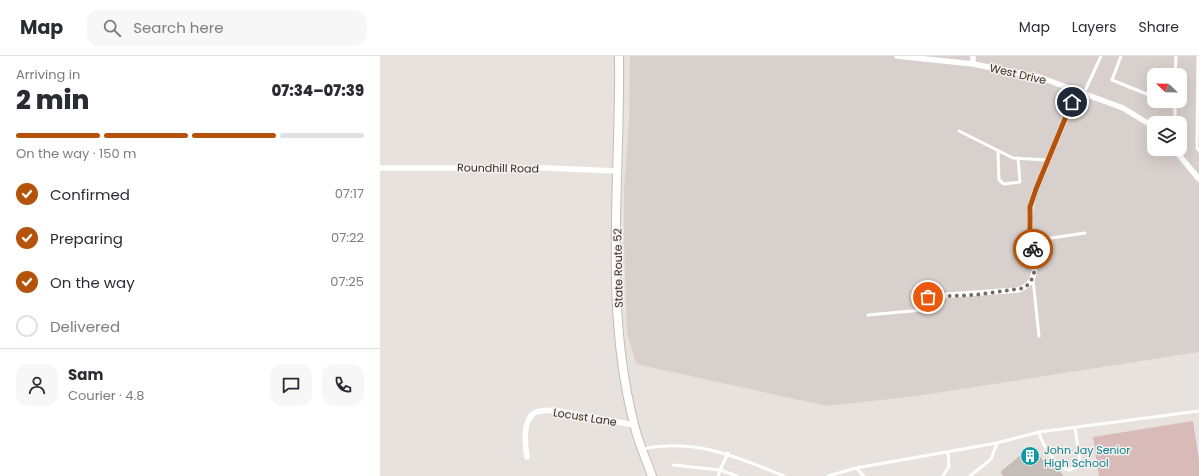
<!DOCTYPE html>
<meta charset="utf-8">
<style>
body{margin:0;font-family:Poppins,sans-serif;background:#f7f7f7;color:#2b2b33;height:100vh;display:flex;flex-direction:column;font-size:15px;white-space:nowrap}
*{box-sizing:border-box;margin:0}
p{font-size:13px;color:#7c7c81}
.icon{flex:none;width:22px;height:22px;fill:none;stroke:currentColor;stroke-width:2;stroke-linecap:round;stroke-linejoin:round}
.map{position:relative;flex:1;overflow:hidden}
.side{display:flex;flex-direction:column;background:#fff;width:380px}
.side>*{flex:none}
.needle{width:26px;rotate:292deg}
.tools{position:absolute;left:767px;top:12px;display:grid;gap:8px}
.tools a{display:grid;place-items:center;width:40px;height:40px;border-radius:8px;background:#fff;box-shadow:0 4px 16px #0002;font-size:20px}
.pin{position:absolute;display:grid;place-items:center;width:34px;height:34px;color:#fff;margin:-17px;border:2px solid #fff;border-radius:50%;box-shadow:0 1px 4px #0007}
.courier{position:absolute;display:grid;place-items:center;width:40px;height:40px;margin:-20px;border:3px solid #b45309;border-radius:50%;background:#fff;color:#222;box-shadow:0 1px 5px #0007}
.overview em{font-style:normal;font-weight:800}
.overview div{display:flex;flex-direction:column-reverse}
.overview{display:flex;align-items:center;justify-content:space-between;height:68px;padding:0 16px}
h1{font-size:26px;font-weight:800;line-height:30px}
.bar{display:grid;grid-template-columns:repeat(4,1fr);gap:6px 4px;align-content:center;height:48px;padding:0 16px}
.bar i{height:5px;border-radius:3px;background:#e1e1e2}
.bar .selected{background:#b45309}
.bar p{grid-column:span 4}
.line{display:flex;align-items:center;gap:10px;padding:0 16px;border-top:1px solid #e1e1e2}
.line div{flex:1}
.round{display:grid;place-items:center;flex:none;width:42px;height:42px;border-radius:12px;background:#f7f7f7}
ol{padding:0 16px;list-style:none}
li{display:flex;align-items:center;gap:12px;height:44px}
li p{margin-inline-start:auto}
li .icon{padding:4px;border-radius:50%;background:#b45309;color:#fff;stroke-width:4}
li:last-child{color:#7c7c81}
li i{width:22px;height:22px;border:2px solid #e1e1e2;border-radius:50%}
header{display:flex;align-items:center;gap:24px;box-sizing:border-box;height:56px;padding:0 20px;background:#fff;border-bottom:1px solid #e1e1e2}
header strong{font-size:19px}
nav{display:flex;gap:22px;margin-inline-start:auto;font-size:14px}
.search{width:280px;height:36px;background:#f7f7f7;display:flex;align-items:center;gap:10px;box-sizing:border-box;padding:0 14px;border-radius:12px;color:#7c7c81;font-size:15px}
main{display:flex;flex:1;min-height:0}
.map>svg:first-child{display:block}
.built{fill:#d8d0cd;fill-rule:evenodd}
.green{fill:#d8bbb9}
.building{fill:#c5bdb7;stroke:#c1b7b2}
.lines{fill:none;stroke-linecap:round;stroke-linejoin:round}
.secondary-casing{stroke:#c7bbb3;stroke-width:10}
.lane{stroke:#fff;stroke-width:3}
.street{stroke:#fff;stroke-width:5.5}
.secondary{stroke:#fff;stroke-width:8}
.done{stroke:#746c63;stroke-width:4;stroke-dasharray:0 7.2}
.route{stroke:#b45309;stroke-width:5}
.labels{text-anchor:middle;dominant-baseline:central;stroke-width:3;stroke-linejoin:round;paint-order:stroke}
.street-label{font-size:11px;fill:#362c21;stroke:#f5f0ee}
.culture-label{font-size:11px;fill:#0d838f;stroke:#f5f0ee;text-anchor:start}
</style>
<header>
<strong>Map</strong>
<div class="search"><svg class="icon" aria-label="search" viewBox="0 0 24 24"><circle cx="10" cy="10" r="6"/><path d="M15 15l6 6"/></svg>Search here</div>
<nav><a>Map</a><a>Layers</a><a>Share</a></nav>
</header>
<main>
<section class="side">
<div class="overview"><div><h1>2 min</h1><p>Arriving in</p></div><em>07:34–07:39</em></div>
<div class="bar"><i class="selected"></i><i class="selected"></i><i class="selected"></i><i></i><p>On the way · 150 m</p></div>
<ol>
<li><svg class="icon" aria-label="check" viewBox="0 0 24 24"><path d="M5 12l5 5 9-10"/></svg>Confirmed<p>07:17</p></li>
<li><svg class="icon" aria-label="check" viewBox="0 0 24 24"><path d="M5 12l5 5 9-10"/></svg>Preparing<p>07:22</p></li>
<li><svg class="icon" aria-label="check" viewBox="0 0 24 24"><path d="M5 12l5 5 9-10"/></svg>On the way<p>07:25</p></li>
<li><i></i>Delivered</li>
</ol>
<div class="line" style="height:72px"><a class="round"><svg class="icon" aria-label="person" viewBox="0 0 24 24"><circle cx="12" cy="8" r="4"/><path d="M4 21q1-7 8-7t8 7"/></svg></a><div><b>Sam</b><p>Courier · 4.8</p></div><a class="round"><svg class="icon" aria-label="chat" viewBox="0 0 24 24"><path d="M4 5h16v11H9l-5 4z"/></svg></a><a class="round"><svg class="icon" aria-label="phone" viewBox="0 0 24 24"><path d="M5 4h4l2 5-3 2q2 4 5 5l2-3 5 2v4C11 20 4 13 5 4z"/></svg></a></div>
</section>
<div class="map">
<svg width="819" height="420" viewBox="0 0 819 420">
<rect width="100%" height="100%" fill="#e8e2de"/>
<!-- built -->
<path class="built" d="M250,0H819V296L537,340L446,350L256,308L247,277L244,186V133L249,64ZM774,19H800V45H774ZM774,67H800V93H774Z"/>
<!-- green -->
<path class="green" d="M813,365L819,404V420H719L713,381Z"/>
<!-- building -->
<path class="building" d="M651,391L671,414L675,410L683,420H624L621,416Z"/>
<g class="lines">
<!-- secondary casing -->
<g class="secondary-casing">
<path id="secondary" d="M239,0C241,122 223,249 254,368C258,386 266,403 272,420"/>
</g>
<!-- lane -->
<path class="lane" d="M741,0L732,24L774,41
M818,0L817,92L819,95
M795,19L796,0
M704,37L721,0
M784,45L795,49
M795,67V45
M579,75L633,102L668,104
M618,96L619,124L624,128L640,126L638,102
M651,185L705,177
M653,223L659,280
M488,259L542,254L546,252L548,241
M659,376C662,388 676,412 689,414L697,411L700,405L695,372
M262,393C315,382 357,401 404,420
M293,409L340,414L348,397
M476,412L484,420
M338,420L340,414L357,420
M448,420L476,412L617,387L659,376L819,355
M563,420L569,410L568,396
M590,420L611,403L617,387"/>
<!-- street -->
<path class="street" d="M517,0L593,8L659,21L743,52L774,71
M593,0V8
M794,93L819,123
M0,112H167L237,115
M543,241L638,234C669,225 647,182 650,158C651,142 658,128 664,114C674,88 688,61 695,34
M147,401C145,389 142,366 154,357C159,354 168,355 174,354L254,369"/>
<!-- secondary -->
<use href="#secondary" class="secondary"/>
</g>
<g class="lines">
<!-- done -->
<path class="done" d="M548,241L594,239L644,232C657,222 656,208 653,193"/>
<!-- route -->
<path class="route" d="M653,193L650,178V151L656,133L692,46"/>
</g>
<!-- icons -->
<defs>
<g id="building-disc" transform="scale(1)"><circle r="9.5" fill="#0f9aa8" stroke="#f5f0ee"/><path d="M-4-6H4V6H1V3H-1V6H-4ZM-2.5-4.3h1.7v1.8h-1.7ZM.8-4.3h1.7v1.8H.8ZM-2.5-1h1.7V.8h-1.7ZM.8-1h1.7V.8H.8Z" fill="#fff"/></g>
</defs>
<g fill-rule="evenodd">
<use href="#building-disc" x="650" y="400"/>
</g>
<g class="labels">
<!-- street labels -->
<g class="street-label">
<text transform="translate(638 18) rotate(13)">West Drive</text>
<text transform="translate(118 112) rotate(1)">Roundhill Road</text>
<text transform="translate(238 212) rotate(-91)">State Route 52</text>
<text transform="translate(205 361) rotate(9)">Locust Lane</text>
</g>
<!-- culture labels -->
<g class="culture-label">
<text x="664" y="394">John Jay Senior<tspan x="664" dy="13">High School</tspan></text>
</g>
</g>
</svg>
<div class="tools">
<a><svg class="needle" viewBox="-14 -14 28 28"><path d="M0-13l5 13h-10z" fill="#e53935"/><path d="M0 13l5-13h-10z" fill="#7c7c81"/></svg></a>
<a><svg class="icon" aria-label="layers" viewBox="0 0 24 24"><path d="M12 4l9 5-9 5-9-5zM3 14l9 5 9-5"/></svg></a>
</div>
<div class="pin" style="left:548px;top:241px;background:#ea580c"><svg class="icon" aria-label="bag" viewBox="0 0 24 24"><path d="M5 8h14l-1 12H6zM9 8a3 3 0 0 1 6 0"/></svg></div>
<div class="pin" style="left:692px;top:46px;background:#1f2937"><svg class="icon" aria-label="home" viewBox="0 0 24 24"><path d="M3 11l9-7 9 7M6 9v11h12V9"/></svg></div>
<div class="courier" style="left:653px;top:193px"><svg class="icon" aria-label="bike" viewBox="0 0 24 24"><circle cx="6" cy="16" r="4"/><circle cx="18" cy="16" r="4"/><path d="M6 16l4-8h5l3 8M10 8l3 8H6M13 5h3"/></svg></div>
</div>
</main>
